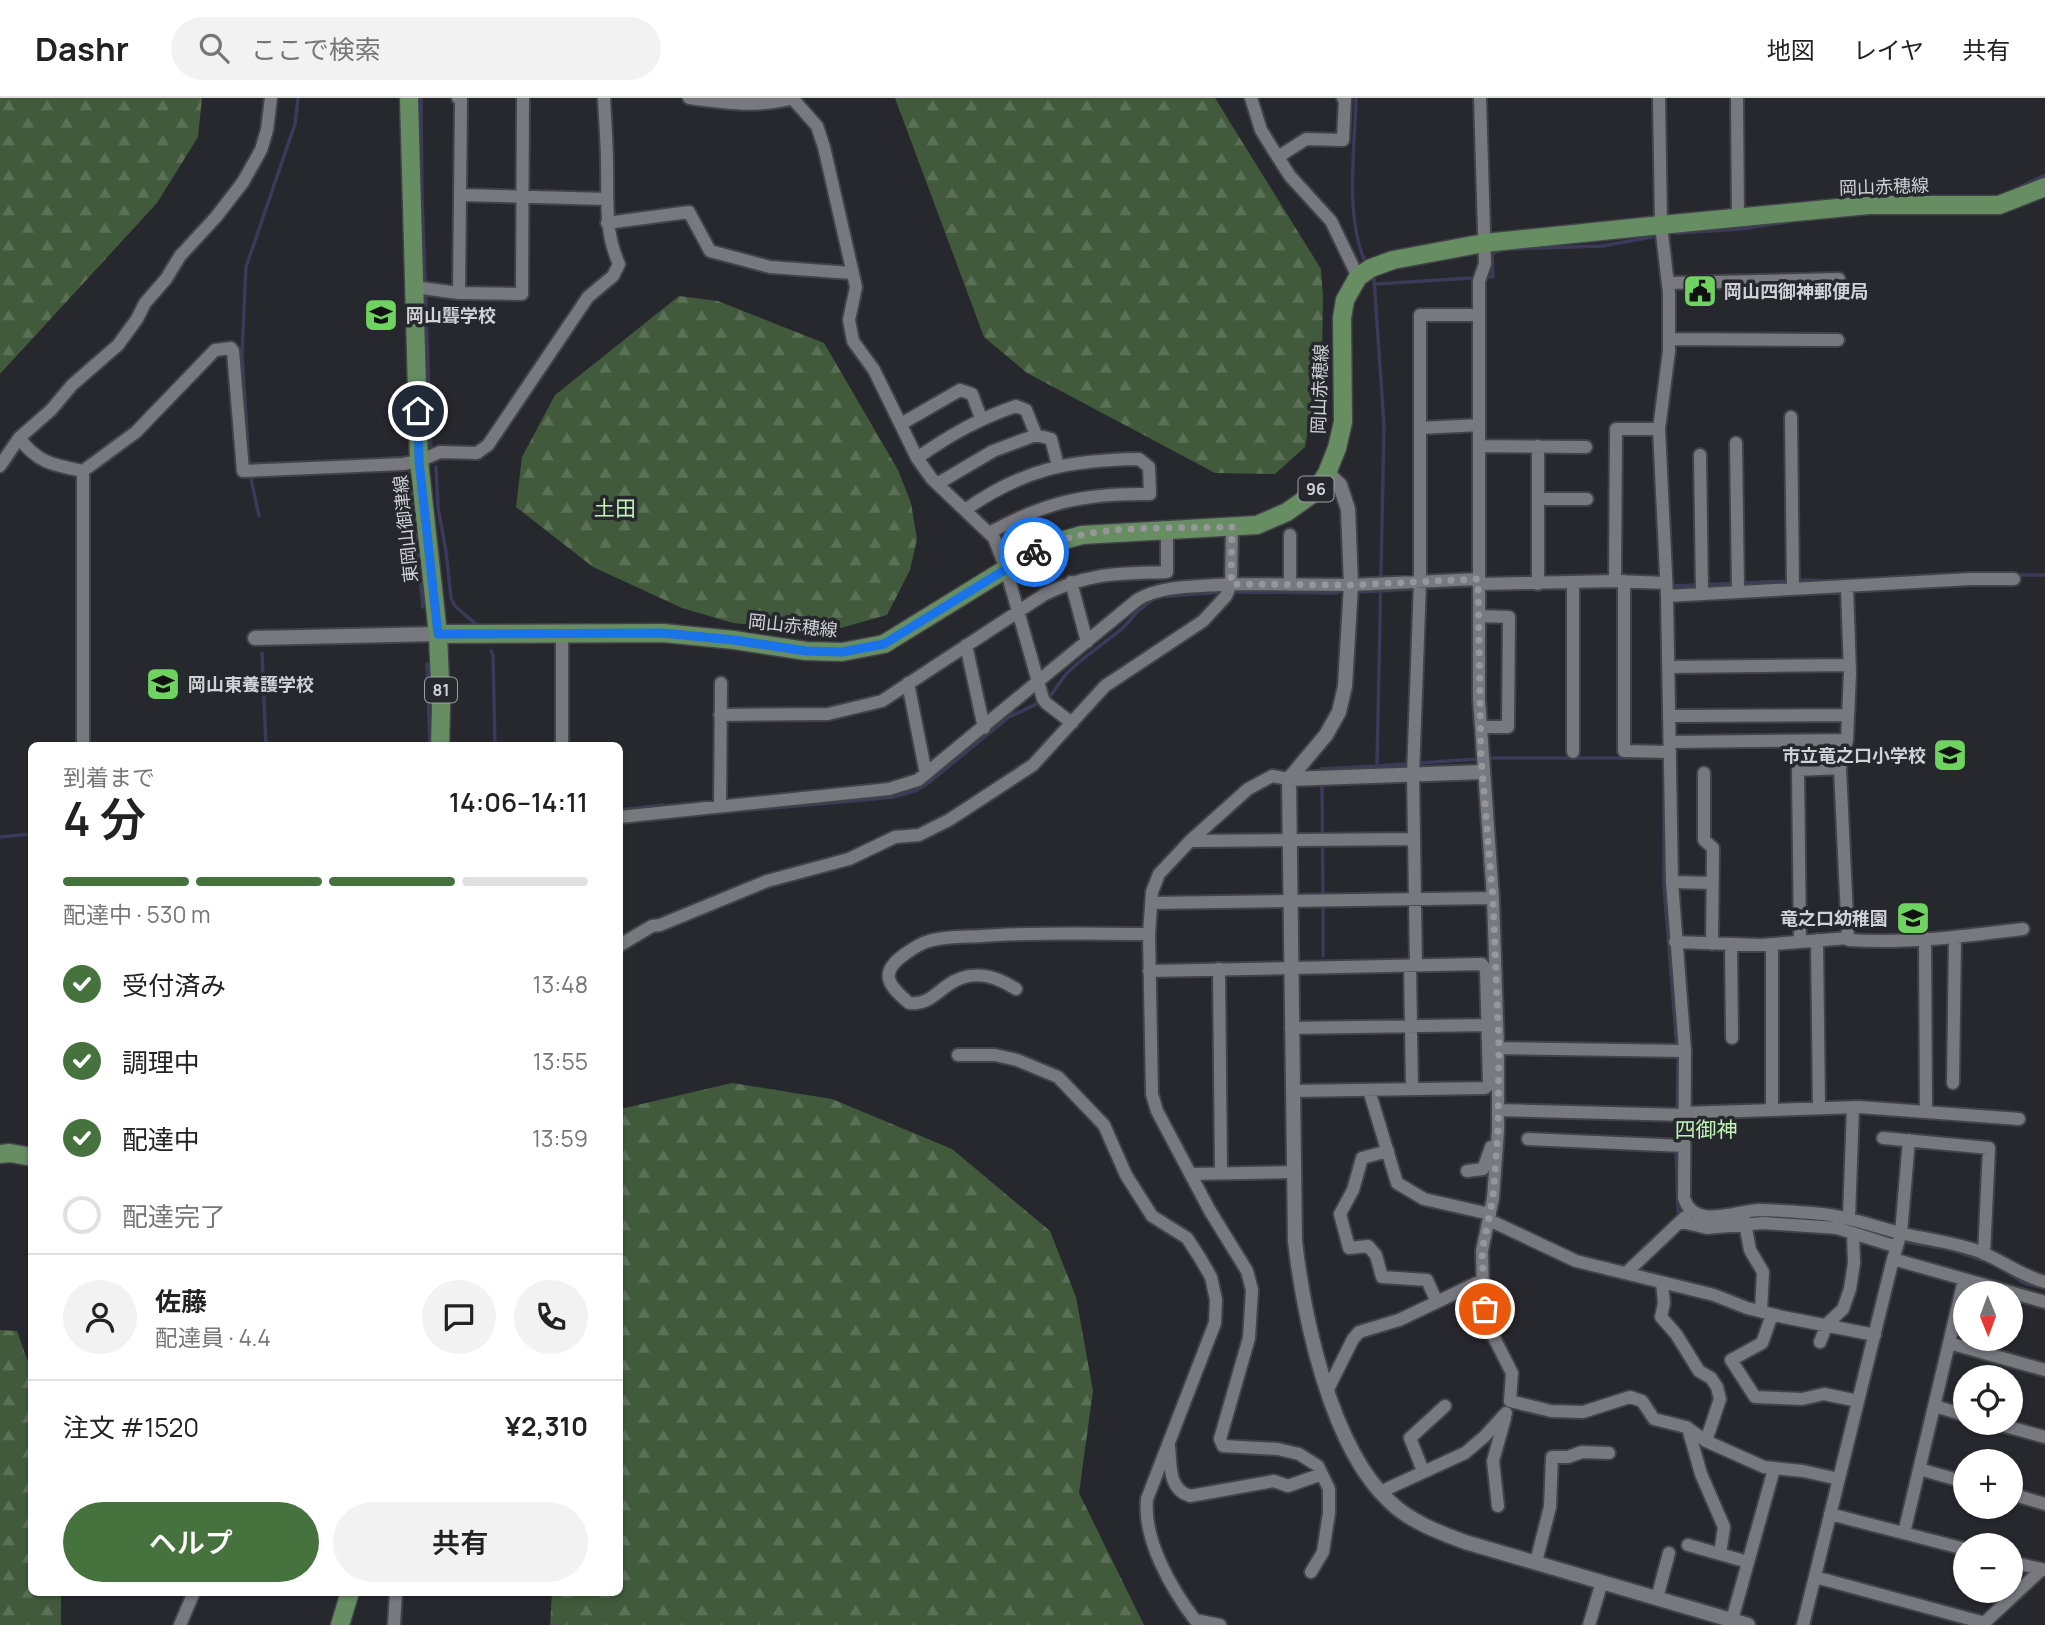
<!DOCTYPE html>
<html lang="ja">
<meta charset="utf-8">
<style>
body{margin:0;font-family:Manrope,"Noto Sans JP",sans-serif;background:#f2f2f2;color:#222;height:100vh;display:flex;flex-direction:column;font-size:26px;white-space:nowrap}
*{box-sizing:border-box;margin:0}
p{font-size:23px;color:#767676}
.icon{flex:none;width:38px;height:38px;fill:none;stroke:currentColor;stroke-width:2;stroke-linecap:round;stroke-linejoin:round}
.map{position:relative;flex:1;overflow:hidden}
.side{position:absolute;left:28px;top:644px;width:595px;height:854px;display:flex;flex-direction:column;background:#fff;border-radius:10px;box-shadow:0 2px 5px #0004}
.side>*{flex:none}
.needle{width:46px;rotate:179deg}
.controls{position:absolute;left:1953px;top:1183px;display:grid;gap:14px}
.controls a{display:grid;place-items:center;width:70px;height:70px;border-radius:50%;background:#fff;box-shadow:0 2px 5px #0004;font-size:35px}
.pin{position:absolute;display:grid;place-items:center;width:60px;height:60px;color:#fff;margin:-30px;border:4px solid #fff;border-radius:50%;box-shadow:0 2px 7px #0007}
.courier{position:absolute;display:grid;place-items:center;width:70px;height:70px;margin:-35px;border:5px solid #1a73e8;border-radius:50%;background:#fff;color:#222;box-shadow:0 2px 9px #0007}
.headline em{font-style:normal;font-weight:600}
.headline div{display:flex;flex-direction:column-reverse}
.headline{display:flex;align-items:center;justify-content:space-between;height:119px;padding:0 35px}
h1{font-size:46px;font-weight:600;line-height:52px}
.bar{display:grid;grid-template-columns:repeat(4,1fr);gap:10px 7px;align-content:center;height:84px;padding:0 35px}
.bar i{height:9px;border-radius:5px;background:#e0e0e0}
.bar .on{background:#45723d}
.bar p{grid-column:span 4}
.line{display:flex;align-items:center;gap:18px;padding:0 35px;border-top:2px solid #e0e0e0}
.line div{flex:1}
.round{display:grid;place-items:center;flex:none;width:74px;height:74px;border-radius:37px;background:#f2f2f2}
ol{padding:0 35px;list-style:none}
li{display:flex;align-items:center;gap:21px;height:77px}
li p{margin-inline-start:auto}
li .icon{padding:7px;border-radius:50%;background:#45723d;color:#fff;stroke-width:4}
li:last-child{color:#767676}
li i{width:38px;height:38px;border:4px solid #e0e0e0;border-radius:50%}
.primary-button{display:flex;gap:14px;margin-top:auto;padding:14px 35px}
.primary-button a{flex:1;height:80px;border-radius:42px;background:#45723d;color:#fff;font-size:28px;font-weight:600;line-height:80px;text-align:center}
.primary-button a+a{background:#f2f2f2;color:#222}
header{display:flex;align-items:center;gap:42px;box-sizing:border-box;height:98px;padding:0 35px;background:#fff;border-bottom:2px solid #e0e0e0}
header strong{font-size:33px}
nav{display:flex;gap:38px;margin-inline-start:auto;font-size:24px}
.search{width:490px;height:63px;background:#f2f2f2;display:flex;align-items:center;gap:18px;box-sizing:border-box;padding:0 24px;border-radius:38px;color:#767676;font-size:26px}
.map>svg:first-child{display:block}
.forest{fill:url(#forest-firs)}
.lines{fill:none;stroke-linecap:round;stroke-linejoin:round}
.stream{stroke:#3b3a5b;stroke-width:3.5}
.minor-casing{stroke:#424248;stroke-width:16}
.tertiary-casing{stroke:#424248;stroke-width:18}
.primary-casing{stroke:#424248;stroke-width:21}
.minor{stroke:#78787f;stroke-width:12}
.tertiary{stroke:#78787f;stroke-width:14}
.primary{stroke:#668e62;stroke-width:18}
.done{stroke:#96969b;stroke-width:7;stroke-dasharray:0 12.6}
.route{stroke:#1a73e8;stroke-width:9}
.labels{text-anchor:middle;dominant-baseline:central;stroke-width:7;stroke-linejoin:round;paint-order:stroke}
.shield{fill:#27272e;stroke:#9e9fa4;stroke-width:2}
.shield-label{font-size:16px;font-weight:bold;fill:#d1d2d6}
.street-label{font-size:18px;fill:#d1d2d6;stroke:#27272e}
.poi-label{font-size:18px;font-weight:bold;fill:#d1d2d6;stroke:#27272e;text-anchor:start}
.quarter-label{font-size:21px;fill:#bff4b6;stroke:#27272e}
</style>
<header>
<strong>Dashr</strong>
<div class="search"><svg class="icon" aria-label="search" viewBox="0 0 24 24"><circle cx="10" cy="10" r="6"/><path d="M15 15l6 6"/></svg>ここで検索</div>
<nav><a>地図</a><a>レイヤ</a><a>共有</a></nav>
</header>
<div class="map">
<svg width="2045" height="1527" viewBox="0 0 2045 1527">
<defs>
<pattern id="forest-firs" width="22" height="20" patternUnits="userSpaceOnUse" patternTransform="scale(1.75)"><rect width="22" height="20" fill="#415a3c"/><path d="M5 1l3.5 6h-7zM16 11l3.5 6h-7z" fill="#5b7157"/></pattern>
</defs>
<rect width="100%" height="100%" fill="#27272e"/>
<!-- forest -->
<path class="forest" d="M0,0H202L198,39L157,105L0,276Z
M895,0H1215L1321,171L1323,198L1322,258L1305,349L1275,376L1215,375L1027,275L984,239Z
M679,198L718,203L824,245L898,372L911,405L917,441L910,472L887,517L826,534L733,525L682,510L593,469L516,409L522,359L555,297Z
M732,985L832,1001L952,1051L1050,1133L1076,1199L1093,1293L1079,1395L1144,1527H550L552,1495L620,1494V1011Z
M0,1232L17,1233L31,1272L32,1494L61,1495V1527H0Z"/>
<g class="lines">
<!-- stream -->
<path class="stream" d="M421,0L422,99L431,351
M1356,0C1355,49 1345,116 1364,161
M2009,94L2045,77
M1843,100H1855
M1677,135L1741,131L1787,124
M1512,151L1602,148L1652,139
M1485,179H1493L1492,156L1501,152
M1374,181L1384,327L1377,668L1491,660H1664V787L1678,963L1677,1013
M1376,186L1471,180
M382,361L407,359
M287,365L249,366L242,256L246,169L295,26L298,0
M436,369L438,409L446,454L451,500L455,508L478,528
M409,373L423,509
M250,376L259,418
M77,421L78,381
M2016,477H2045
M1872,481L1980,475
M1673,488L1810,482L1830,483
M1230,494L1337,495
M1362,494L1469,488
M491,553L493,557L495,648
M262,555L266,648
M427,566L430,648
M1048,601L1066,576L1079,564L1123,530L1137,514L1156,499L1223,494
M1321,673V671L1376,668
M1322,686L1323,799
M620,712L663,707
M715,715L853,703L893,699L917,692L932,682L1009,619L1041,604
M0,739L32,736
M1323,807V858
M1677,1044V1021
M1676,1052L1678,1114L1685,1117
M1763,1119L1790,1121
M1900,1143L1952,1152L1991,1165
M2007,1174L2024,1185L2045,1190"/>
<!-- minor casing -->
<g class="minor-casing">
<path id="minor" d="M458,0L461,3L459,195
M689,0C724,5 758,10 793,0
M792,0L817,28L824,49L856,189L849,222L853,243L874,272L917,360L932,381L994,440L1006,471L1043,601L1046,605L1072,625
M1251,0L1261,32L1274,53L1290,78L1331,123L1358,179
M1480,0L1485,166L1479,183V601L1493,800L1498,950V1033L1493,1100L1482,1153L1483,1196L1487,1226L1512,1275L1510,1303L1551,1313L1583,1314L1630,1299L1642,1303L1654,1321L1686,1329L1706,1343L1764,1369L1803,1373L1839,1381
M1659,0L1661,127L1669,195V253L1659,331L1667,498L1672,784L1685,953L1684,1100C1693,1132 1736,1113 1759,1112C1777,1112 1795,1114 1812,1115C1846,1117 1868,1127 1900,1135C1928,1142 1956,1144 1983,1155C2004,1164 2022,1178 2045,1184
M1737,0L1738,121
M1278,59L1306,41L1343,42L1345,0H1343
M460,97L606,101
M607,125L689,114L710,153L770,169L851,175
M1668,185L1839,181
M414,189L459,195L522,196L523,0
M1669,241L1838,242
M1791,319L1793,490
M901,326L960,292L972,296L981,320
M1420,330L1479,327
M19,340C38,365 53,367 83,373
M1736,345L1738,493
M1479,348L1586,349
M1538,348V486
M1700,357L1702,496
M917,360C950,337 978,321 1016,308L1026,312L1036,337
M0,368L19,340L51,312L72,287L118,247L137,221L145,205L166,181L180,158L216,119L243,84L261,52L267,32L271,0
M937,386L993,353L1036,337L1051,341L1058,368
M1538,401H1587
M965,412C1023,371 1069,362 1139,361L1149,369L1150,396C1084,395 1046,404 989,435
M1290,437V487
M1615,483L1616,331H1659
M1624,483V653L1670,654
M1071,484L1087,544
M1573,485V654
M1478,486L1615,483L1665,485
M1667,498L1971,481H2014
M1479,518L1509,519L1508,629H1481
M562,535V648
M966,547L984,630
M1668,569L1849,567
M908,585L926,676
M720,617L828,616L882,603L1045,496C1091,474 1118,476 1167,474V431
M1669,618L1848,617
M1670,644L1847,642
M83,648V373L136,334L215,252L231,250L233,253L243,373L403,366L419,363L440,354L477,355L488,347L588,199L613,178L619,166C604,133 608,101 607,67C607,45 605,22 604,0
M1704,675V742L1713,750L1712,846
M1289,681L1272,678L1248,691L1190,743L1159,776L1152,794L1149,836L1152,996L1157,1013L1210,1113L1247,1173L1252,1192L1249,1240L1220,1341L1223,1348L1278,1351L1299,1356L1318,1368L1329,1391V1415L1323,1454L1311,1474
M720,708L721,585
M620,719L889,691L918,682L1137,502C1164,486 1201,489 1231,486L1232,429
M1190,743L1414,741
M1672,784L1712,785
M1151,805L1493,800
M1848,840L1849,842C1907,846 1966,838 2023,831
M1925,840L1926,1014
M1817,842L1819,1010
M1675,844L1761,847L1848,840L1840,670L1847,642L1850,575L1847,489
M1800,844L1798,672L1840,670
M620,847L652,828L660,827L767,783L849,761L895,739L919,737L949,722L1033,667L1105,588L1203,523L1226,498L1231,486L1351,487L1478,481
M1731,847L1732,940
M1416,867L1413,677L1420,484V217H1479
M1410,868L1412,991
M1219,871L1221,1075
M1149,873L1482,866L1486,872L1489,986L1485,990L1292,993
M1016,891C995,877 970,871 948,887C935,896 927,907 909,905C888,887 878,875 905,856C912,851 921,845 929,843C945,838 965,839 982,838C1037,834 1093,836 1149,836
M1291,930L1487,927
M1498,950L1685,953
M958,957H995L1017,962L1058,979L1104,1027L1126,1077L1152,1118L1187,1140L1200,1160L1211,1179L1216,1202L1215,1225L1147,1401C1143,1442 1171,1490 1195,1522L1220,1527
M1953,985L1955,839
M1369,992L1397,1085L1424,1101L1490,1116
M1498,1012L1684,1017
M1772,1012V846
M1684,1015L1859,1009L2019,1021
M1883,1040L1989,1050L1984,1156
M1528,1041L1684,1048
M1388,1053L1362,1060L1353,1092L1340,1116L1349,1150L1368,1148L1376,1157L1382,1179L1427,1182L1437,1204
M1467,1073L1483,1071L1491,1049
M1192,1076L1293,1074
M1744,1120L1750,1152L1763,1174L1761,1213
M1849,1120L1853,1009
M1489,1122L1576,1163L1714,1197L1747,1210L1783,1219L1875,1237
M1682,1124L1707,1130L1763,1125L1837,1130L1897,1149
M1893,1161L2045,1204
M1627,1174L1685,1119
M1662,1185L1664,1205L1661,1219L1676,1236L1699,1273L1711,1280L1717,1289L1720,1301L1706,1343
M1772,1217L1762,1245L1731,1262L1755,1299L1802,1301L1824,1296L1858,1303
M1820,1244L1827,1226L1843,1211L1850,1191L1854,1165L1853,1136
M1949,1245L2045,1272
M1327,1293L1353,1241L1359,1234L1399,1222L1483,1182
M1934,1308L1965,1317
M1994,1325L2045,1339
M1688,1330L1701,1376L1724,1429L1720,1456
M1169,1348C1171,1368 1168,1391 1190,1398L1274,1383L1288,1388L1322,1376
M1919,1371L1965,1384
M1423,1373L1410,1340L1445,1308
M1380,1394L1465,1355L1485,1338L1506,1315
M2011,1396L2045,1406
M1498,1408L1493,1363L1505,1320
M1830,1416L1965,1451
M1904,1435L1964,1182
M1688,1447L1748,1464
M1536,1464L1550,1409L1552,1359H1568L1582,1354L1609,1355
M2011,1464L2045,1472
M1815,1479L1985,1525
M1657,1500L1669,1455
M1732,1522L1774,1371
M180,1527L194,1494
M394,1527L396,1494
M1589,1527L1602,1484
M1803,1527L1893,1161L1901,1135L1909,1042
M1982,1527L2041,1472"/>
</g>
<!-- tertiary casing -->
<g class="tertiary-casing">
<path id="tertiary" d="M1327,375L1340,387L1348,411L1351,487L1345,588L1339,614L1326,637L1289,681L1295,1143C1304,1221 1331,1350 1390,1404C1411,1424 1438,1434 1465,1444L1748,1527
M255,540L438,536
M1289,681L1483,674"/>
</g>
<!-- primary casing -->
<g class="primary-casing">
<path id="primary" d="M409,0L419,363L438,536L441,609L440,648
M438,536L663,535L734,542L806,553L842,554L884,546L1043,448L1082,437L1257,427L1287,414L1315,394L1327,375L1337,350L1343,324L1342,220L1345,202L1358,179L1371,170L1393,162L1484,145L1661,127L1869,107H1999L2045,89
M0,1056L10,1055L32,1059
M340,1527L350,1494"/>
</g>
<!-- minor -->
<use href="#minor" class="minor"/>
<!-- tertiary -->
<use href="#tertiary" class="tertiary"/>
<!-- primary -->
<use href="#primary" class="primary"/>
</g>
<g class="lines">
<!-- done -->
<path class="done" d="M1034,454C1083,424 1175,431 1232,429L1231,486L1351,487L1478,481L1481,659L1493,800L1499,950L1498,1033L1493,1100L1482,1153L1485,1211"/>
<!-- route -->
<path class="route" d="M418,313L419,363L438,536L663,535L734,542L806,553L842,554L884,546L1034,454"/>
</g>
<!-- icons -->
<defs>
<g id="civic-square" transform="scale(1.75)"><rect x="-9" y="-9" width="18" height="18" rx="4" fill="#6fd35f" stroke="#27272e"/><path d="M-.6-6.5H3V-4.5H.6V-3L4-1V1h2V6H-6V1h2V-1L-.6-3ZM-1.2 2.5V6h2.4V2.5Z" fill="#111"/></g>
<g id="school-square" transform="scale(1.75)"><rect x="-9" y="-9" width="18" height="18" rx="4" fill="#6fd35f" stroke="#27272e"/><path d="M0-5L7-2L0 1L-7-2ZM-4 1L0 2.5L4 1V4Q0 6-4 4Z" fill="#111"/></g>
</defs>
<g fill-rule="evenodd">
<use href="#civic-square" x="1700" y="193"/>
<use href="#school-square" x="381" y="217"/>
<use href="#school-square" x="163" y="586"/>
<use href="#school-square" x="1950" y="657"/>
<use href="#school-square" x="1913" y="820"/>
</g>
<g class="labels">
<!-- shield labels -->
<g class="shield">
<rect x="1298.5" y="378.5" width="35" height="25" rx="5"/>
<rect x="425" y="579.5" width="32" height="25" rx="5"/>
</g>
<g class="shield-label">
<text x="1316" y="391">96</text>
<text x="441" y="592">81</text>
</g>
<!-- street labels -->
<g class="street-label">
<text transform="translate(1884 88) rotate(-2)">岡山赤穂線</text>
<text transform="translate(1319 291) rotate(-88)">岡山赤穂線</text>
<text transform="translate(405 431) rotate(-96)">東岡山御津線</text>
<text transform="translate(793 527) rotate(6)">岡山赤穂線</text>
</g>
<!-- poi labels -->
<g class="poi-label">
<text x="1724" y="193">岡山四御神郵便局</text>
<text x="406" y="217">岡山聾学校</text>
<text x="188" y="586">岡山東養護学校</text>
<text x="1926" y="657" text-anchor="end">市立竜之口小学校</text>
<text x="1888" y="820" text-anchor="end">竜之口幼稚園</text>
</g>
<!-- quarter labels -->
<g class="quarter-label">
<text x="615" y="410">土田</text>
<text x="1706" y="1031">四御神</text>
</g>
</g>
</svg>
<div class="controls">
<a><svg class="needle" viewBox="-14 -14 28 28"><path d="M0-13l5 13h-10z" fill="#e53935"/><path d="M0 13l5-13h-10z" fill="#767676"/></svg></a>
<a><svg class="icon" aria-label="locate" viewBox="0 0 24 24"><circle cx="12" cy="12" r="6"/><path d="M12 2v4M12 18v4M2 12h4M18 12h4"/></svg></a>
<a>+</a>
<a>−</a>
</div>
<div class="pin" style="left:1485px;top:1211px;background:#ea580c"><svg class="icon" aria-label="bag" viewBox="0 0 24 24"><path d="M5 8h14l-1 12H6zM9 8a3 3 0 0 1 6 0"/></svg></div>
<div class="pin" style="left:418px;top:313px;background:#1f2937"><svg class="icon" aria-label="home" viewBox="0 0 24 24"><path d="M3 11l9-7 9 7M6 9v11h12V9"/></svg></div>
<div class="courier" style="left:1034px;top:454px"><svg class="icon" aria-label="bike" viewBox="0 0 24 24"><circle cx="6" cy="16" r="4"/><circle cx="18" cy="16" r="4"/><path d="M6 16l4-8h5l3 8M10 8l3 8H6M13 5h3"/></svg></div>
<section class="side">
<div class="headline"><div><h1>4 分</h1><p>到着まで</p></div><em>14:06–14:11</em></div>
<div class="bar"><i class="on"></i><i class="on"></i><i class="on"></i><i></i><p>配達中 · 530 m</p></div>
<ol>
<li><svg class="icon" aria-label="check" viewBox="0 0 24 24"><path d="M5 12l5 5 9-10"/></svg>受付済み<p>13:48</p></li>
<li><svg class="icon" aria-label="check" viewBox="0 0 24 24"><path d="M5 12l5 5 9-10"/></svg>調理中<p>13:55</p></li>
<li><svg class="icon" aria-label="check" viewBox="0 0 24 24"><path d="M5 12l5 5 9-10"/></svg>配達中<p>13:59</p></li>
<li><i></i>配達完了</li>
</ol>
<div class="line" style="height:126px"><a class="round"><svg class="icon" aria-label="person" viewBox="0 0 24 24"><circle cx="12" cy="8" r="4"/><path d="M4 21q1-7 8-7t8 7"/></svg></a><div><b>佐藤</b><p>配達員 · 4.4</p></div><a class="round"><svg class="icon" aria-label="chat" viewBox="0 0 24 24"><path d="M4 5h16v11H9l-5 4z"/></svg></a><a class="round"><svg class="icon" aria-label="phone" viewBox="0 0 24 24"><path d="M5 4h4l2 5-3 2q2 4 5 5l2-3 5 2v4C11 20 4 13 5 4z"/></svg></a></div>
<div class="line" style="height:91px"><div>注文 #1520</div><b>¥2,310</b></div>
<div class="primary-button"><a>ヘルプ</a><a>共有</a></div>
</section>
</div>
